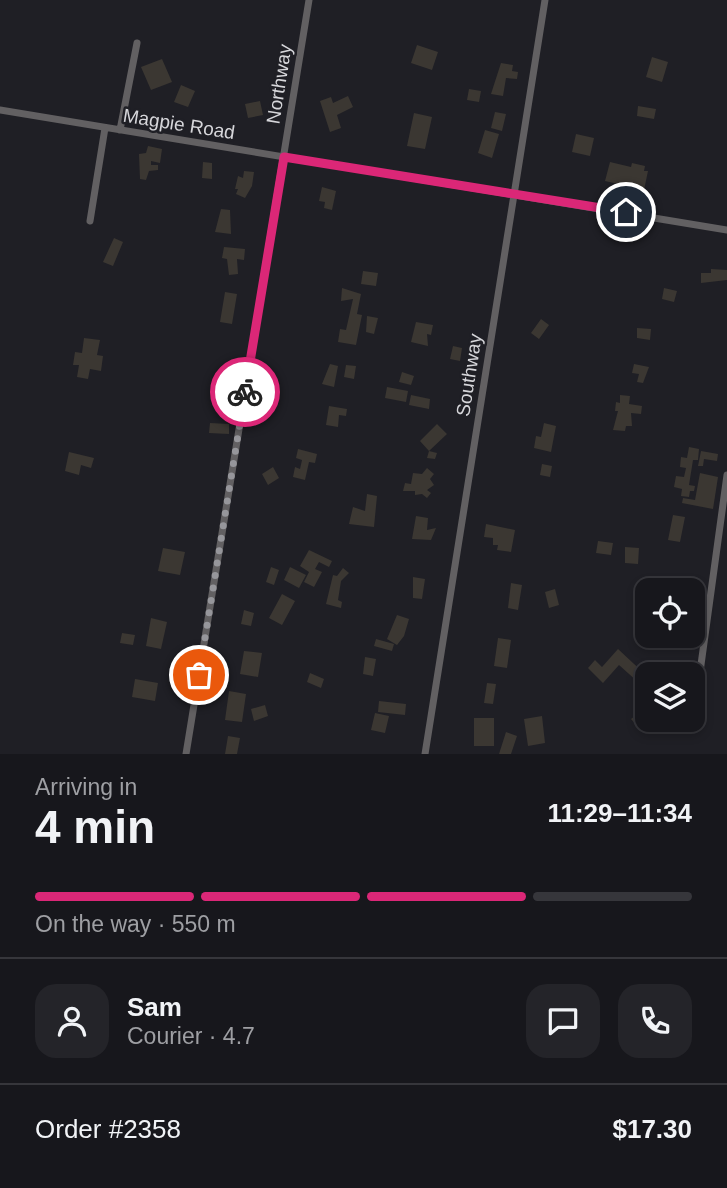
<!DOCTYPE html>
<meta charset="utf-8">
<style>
body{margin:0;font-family:Helvetica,sans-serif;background:#242429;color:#f1f3f6;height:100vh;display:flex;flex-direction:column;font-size:26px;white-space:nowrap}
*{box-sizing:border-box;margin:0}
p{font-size:23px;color:#9e9fa3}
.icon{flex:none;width:38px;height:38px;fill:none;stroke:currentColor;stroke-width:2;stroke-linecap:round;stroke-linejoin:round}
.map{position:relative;height:754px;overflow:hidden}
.sheet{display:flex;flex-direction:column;background:#17171c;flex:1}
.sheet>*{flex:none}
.fabs{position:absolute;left:635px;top:578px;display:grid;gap:14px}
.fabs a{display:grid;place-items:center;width:70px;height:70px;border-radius:14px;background:#17171c;box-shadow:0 4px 10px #0003,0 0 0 2px #36363b;font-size:35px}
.pin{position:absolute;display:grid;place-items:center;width:60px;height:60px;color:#fff;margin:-30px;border:4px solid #fff;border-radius:50%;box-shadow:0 2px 7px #0007}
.courier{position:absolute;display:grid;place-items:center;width:70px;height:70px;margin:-35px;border:5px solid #db2777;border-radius:50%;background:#fff;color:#222;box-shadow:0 2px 9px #0007}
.head em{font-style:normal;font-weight:700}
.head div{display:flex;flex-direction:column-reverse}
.head{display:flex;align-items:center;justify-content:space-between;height:119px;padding:0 35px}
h1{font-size:46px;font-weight:700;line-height:52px}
.bar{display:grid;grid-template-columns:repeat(4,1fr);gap:10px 7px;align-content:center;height:84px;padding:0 35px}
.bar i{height:9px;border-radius:5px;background:#36363b}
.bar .selected{background:#db2777}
.bar p{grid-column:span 4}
.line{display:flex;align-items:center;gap:18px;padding:0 35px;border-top:2px solid #36363b}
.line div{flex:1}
.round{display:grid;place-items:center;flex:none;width:74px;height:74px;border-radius:21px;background:#242429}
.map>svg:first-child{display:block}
.building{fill:#3b3732}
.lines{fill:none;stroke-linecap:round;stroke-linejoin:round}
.minor{stroke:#626062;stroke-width:7}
.done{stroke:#96969b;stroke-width:7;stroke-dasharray:0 12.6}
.route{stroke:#db2777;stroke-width:9}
.labels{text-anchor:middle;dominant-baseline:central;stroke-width:5;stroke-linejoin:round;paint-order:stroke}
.street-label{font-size:19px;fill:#d6d6da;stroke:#1f1f25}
</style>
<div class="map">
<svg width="727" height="754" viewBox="0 0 727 754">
<rect width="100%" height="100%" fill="#1f1f25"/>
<!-- building -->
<path class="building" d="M417,45L438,52L432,70L411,63Z
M652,57L668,62L662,82L646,77Z
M162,59L172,82L151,90L141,67Z
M501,63L513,65L512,71L518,72L517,79L506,78L503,96L491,94Z
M181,85L195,91L188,107L174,102Z
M469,89L481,91L479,102L467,100Z
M348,96L353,107L337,115L341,128L330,132L320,101L331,97L333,103Z
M260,101L263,115L248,118L245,104Z
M638,106L656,109L654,119L637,116Z
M495,112L506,114L502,131L491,128Z
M414,113L432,117L425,149L407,146Z
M485,130L499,134L492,158L478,153Z
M576,134L594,138L590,156L572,152Z
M148,146L162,149L160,163L151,161V165H158V170L149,171L146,180L140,179L139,154L146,153Z
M203,162L212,163V179L202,178Z
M610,162L631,167L632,163L645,166L644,171H648L644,190L605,181Z
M244,171L254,172L252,186L245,198L236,194L238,189H235L238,176L243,178Z
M322,187L336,191L332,210L324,208L325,202L319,201Z
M221,209L230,210L231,234L215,232Z
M114,238L123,242L113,266L103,262Z
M224,247L245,249L244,260L237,259L238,274L229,275L227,259L222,258Z
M711,269L727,270V280L701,283V273H711Z
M363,271L378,273L376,286L361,284Z
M342,288L361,294L357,314L362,315L356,345L338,342L340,329L346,330L353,299L341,301Z
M664,288L677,291L674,302L662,299Z
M225,292L237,294L232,324L220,322Z
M367,316L378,318L374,334L366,332Z
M541,319L549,325L539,339L531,333Z
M416,322L433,325L431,335L427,334L428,346L411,342Z
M637,328L651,329L650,340L637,338Z
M84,338L100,340L97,355L103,356L101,371L90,369L88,379L77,377L79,365H73L75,352L82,353Z
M453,346L462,348L460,361L450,359Z
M330,364L338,366L334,387L322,384Z
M634,364L649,367L643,383L637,382L639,374L632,373Z
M346,365L356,366L354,379L344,377Z
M402,372L414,376L411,385L399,382Z
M387,387L408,391L406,402L385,398Z
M411,395L430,399L429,409L409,405Z
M620,395L630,396L629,404L642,406L641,414L631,413L632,426H626L625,431L613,430L618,411H615L616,402L620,403Z
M329,406L347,409L346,416L339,415L338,427L326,425Z
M210,423L229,424V434L209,433Z
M544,423L556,426L551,452L534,448L536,436L541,437Z
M437,424L447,434L429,451L437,453L435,459L427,458L429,451L420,441Z
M689,447L699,449L698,460H693L689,485L695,486L694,491H690L689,497L681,496L682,489L674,487L676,476L684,477L686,468L680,467L681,457L687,458Z
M298,449L317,454L315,463L309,462L305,480L293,477L295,467L300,469L302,460L296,458Z
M701,451L718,454L717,461L704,459L703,466H698Z
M69,452L94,458L91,468L81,465L79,475L65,471Z
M542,464L552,466L550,477L540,475Z
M273,467L279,478L268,485L262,474Z
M427,468L434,474L430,479L434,485L427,490L431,493L427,498L422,494L415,495V491H403L405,483L411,484L413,473L422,474Z
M700,473L718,477L713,509L682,503L683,498L695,500Z
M367,494L377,496L374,527L349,524L353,507L365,511Z
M673,515L685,517L680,542L668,540Z
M416,516L428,518L427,530L436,528L431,540L412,539Z
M486,524L515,530L511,552L497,550L498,545H493V538L484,537Z
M598,541L613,543L611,555L596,553Z
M625,547L639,548L638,564L625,563Z
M163,548L185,552L180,575L158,571Z
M309,550L332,561L329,567L319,562L315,569L322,572L314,587L304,582L309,572L300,566Z
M271,567L279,570L274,585L266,582Z
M290,567L306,575L299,588L284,580Z
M343,568L349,573L341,581L338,600L342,602L341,608L326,604L333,575L337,576Z
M413,577L425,579L422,599L413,598Z
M511,583L522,585L518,610L508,608Z
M555,589L559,605L549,608L545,592Z
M282,594L295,601L282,625L269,618Z
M244,610L254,613L251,626L241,624Z
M397,615L409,619L404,636L397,645L387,639Z
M151,618L167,622L161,649L146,646Z
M122,633L135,635L133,645L120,643Z
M498,638L511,640L507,668L494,666Z
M376,639L394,644L392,651L374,646Z
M618,649L648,677V691L619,665L603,683L588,668L595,660L602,667Z
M244,651L262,653L258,677L240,674Z
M365,657L376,659L373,676L363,674Z
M310,673L324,679L321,688L307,682Z
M135,679L158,683L155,701L132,697Z
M487,683L496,684L493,704L484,703Z
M229,691L246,694L242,722L225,720Z
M379,701L406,704L405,715L378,712Z
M265,705L268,716L254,721L251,709Z
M648,706V719H652L640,729L631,719Z
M375,713L389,716L385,733L371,730Z
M542,716L545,743L528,746L524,719Z
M474,718H494V746H474Z
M506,732L517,736L511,754H499Z
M228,736L240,738L237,754H225Z"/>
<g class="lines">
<!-- minor -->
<path class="minor" d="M0,110L727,230
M120,130L137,43
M90,221L105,128
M700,672L727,475
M186,754L309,0
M425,754L545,0"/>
</g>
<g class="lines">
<!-- done -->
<path class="done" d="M199,675L245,392"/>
<!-- route -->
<path class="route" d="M245,392L284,157L626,212"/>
</g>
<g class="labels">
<!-- street labels -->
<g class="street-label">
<text transform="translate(279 84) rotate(-81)">Northway</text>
<text transform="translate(179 124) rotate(9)">Magpie Road</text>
<text transform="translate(469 375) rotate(-81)">Southway</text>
</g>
</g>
</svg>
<div class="fabs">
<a><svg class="icon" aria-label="locate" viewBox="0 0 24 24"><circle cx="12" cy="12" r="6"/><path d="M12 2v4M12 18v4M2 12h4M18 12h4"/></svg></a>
<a><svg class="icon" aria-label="layers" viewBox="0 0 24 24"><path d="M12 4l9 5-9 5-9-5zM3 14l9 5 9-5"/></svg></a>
</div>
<div class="pin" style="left:199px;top:675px;background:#ea580c"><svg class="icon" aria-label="bag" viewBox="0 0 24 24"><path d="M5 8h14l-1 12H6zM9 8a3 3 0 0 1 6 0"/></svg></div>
<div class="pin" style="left:626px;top:212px;background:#1f2937"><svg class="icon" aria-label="home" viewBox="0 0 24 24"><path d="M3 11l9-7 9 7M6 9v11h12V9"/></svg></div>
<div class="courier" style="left:245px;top:392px"><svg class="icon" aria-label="bike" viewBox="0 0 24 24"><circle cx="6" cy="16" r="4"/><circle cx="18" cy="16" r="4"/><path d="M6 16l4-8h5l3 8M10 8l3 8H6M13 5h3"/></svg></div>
</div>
<section class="sheet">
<div class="head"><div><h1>4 min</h1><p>Arriving in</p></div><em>11:29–11:34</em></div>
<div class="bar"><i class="selected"></i><i class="selected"></i><i class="selected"></i><i></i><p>On the way · 550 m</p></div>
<div class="line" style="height:126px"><a class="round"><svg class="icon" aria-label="person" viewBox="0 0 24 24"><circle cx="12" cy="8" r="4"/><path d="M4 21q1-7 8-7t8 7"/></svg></a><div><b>Sam</b><p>Courier · 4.7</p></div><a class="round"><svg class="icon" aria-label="chat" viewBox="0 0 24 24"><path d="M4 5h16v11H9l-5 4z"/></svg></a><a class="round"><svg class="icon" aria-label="phone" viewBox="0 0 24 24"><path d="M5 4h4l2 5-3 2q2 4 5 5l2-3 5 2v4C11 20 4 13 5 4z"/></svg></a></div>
<div class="line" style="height:91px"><div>Order #2358</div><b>$17.30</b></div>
</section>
